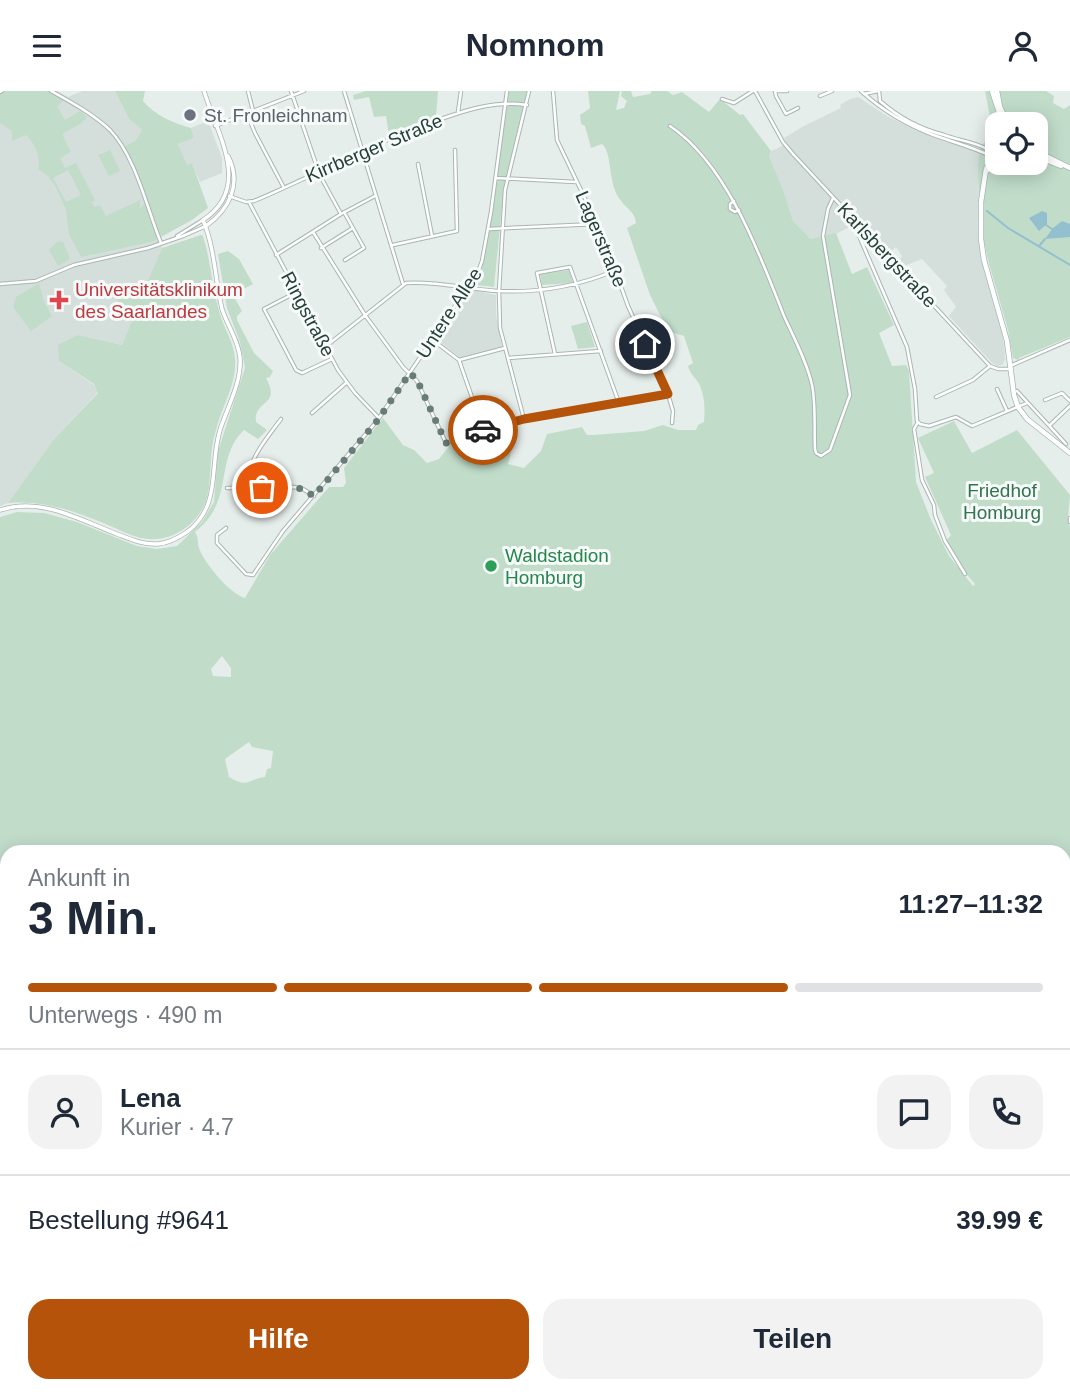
<!DOCTYPE html>
<html lang="de">
<meta charset="utf-8">
<style>
body{margin:0;font-family:Helvetica,sans-serif;background:#f2f2f3;color:#1f2937;height:100vh;display:flex;flex-direction:column;font-size:26px;white-space:nowrap}
*{box-sizing:border-box;margin:0}
p{font-size:23px;color:#747a83}
.icon{flex:none;width:38px;height:38px;fill:none;stroke:currentColor;stroke-width:2;stroke-linecap:round;stroke-linejoin:round}
.map{position:relative;flex:1;overflow:hidden}
.drawer{position:absolute;left:0px;top:754px;width:1071px;height:548px;display:flex;flex-direction:column;background:#fff;border-radius:21px 21px 0 0;box-shadow:0 4px 18px #0003}
.drawer>*{flex:none}
.buttons{position:absolute;left:985px;top:21px;display:grid;gap:14px}
.buttons a{display:grid;place-items:center;width:63px;height:63px;border-radius:14px;background:#fff;box-shadow:0 4px 18px #0003;font-size:35px}
.pin{position:absolute;display:grid;place-items:center;width:60px;height:60px;color:#fff;margin:-30px;border:4px solid #fff;border-radius:50%;box-shadow:0 2px 7px #0007}
.courier{position:absolute;display:grid;place-items:center;width:70px;height:70px;margin:-35px;border:5px solid #b45309;border-radius:50%;background:#fff;color:#222;box-shadow:0 2px 9px #0007}
.overview em{font-style:normal;font-weight:700}
.overview div{display:flex;flex-direction:column-reverse}
.overview{display:flex;align-items:center;justify-content:space-between;height:119px;padding:0 28px}
h1{font-size:46px;font-weight:700;line-height:52px}
.bar{display:grid;grid-template-columns:repeat(4,1fr);gap:10px 7px;align-content:center;height:84px;padding:0 28px}
.bar i{height:9px;border-radius:5px;background:#e0e1e3}
.bar .selected{background:#b45309}
.bar p{grid-column:span 4}
.line{display:flex;align-items:center;gap:18px;padding:0 28px;border-top:2px solid #e0e1e3}
.line div{flex:1}
.round{display:grid;place-items:center;flex:none;width:74px;height:74px;border-radius:21px;background:#f2f2f3}
.action{display:flex;gap:14px;margin-top:auto;padding:14px 28px}
.action a{flex:1;height:80px;border-radius:21px;background:#b45309;color:#fff;font-size:28px;font-weight:700;line-height:80px;text-align:center}
.action a+a{background:#f2f2f3;color:#1f2937}
header{display:flex;justify-content:space-between;align-items:center;height:91px;padding:0 28px;background:#fff;font-size:32px;font-weight:700}
.map>svg:first-child{display:block}
.built{fill:#d4deda}
.green{fill:#c1ddca;fill-rule:evenodd}
.water{fill:#93c0ce}
.lines{fill:none;stroke-linecap:round;stroke-linejoin:round}
.stream{stroke:#93c0ce;stroke-width:2}
.minor-casing{stroke:#a9b6b2;stroke-width:4.5}
.tertiary-casing{stroke:#a9b6b2;stroke-width:5}
.secondary-casing{stroke:#a5b9b3;stroke-width:6}
.minor{stroke:#fff;stroke-width:2.5}
.tertiary{stroke:#fff;stroke-width:3.5}
.secondary{stroke:#fff;stroke-width:4.5}
.done{stroke:#697c78;stroke-width:7;stroke-dasharray:0 12.6}
.route{stroke:#b45309;stroke-width:9}
.worship-dot{fill:#6b7280;stroke:#f6faf9;stroke-width:2.5}
.health-dot{fill:#e0444e;stroke:#f6faf9;stroke-width:2.5}
.leisure-dot{fill:#2e9e5b;stroke:#f6faf9;stroke-width:2.5}
.labels{text-anchor:middle;dominant-baseline:central;stroke-width:6;stroke-linejoin:round;paint-order:stroke}
.worship-label{font-size:19px;fill:#5b616d;stroke:#f6faf9;text-anchor:start}
.street-label{font-size:19px;fill:#263f3a;stroke:#f6faf9}
.health-label{font-size:19px;fill:#be3a42;stroke:#f6faf9;text-anchor:start}
.park-label{font-size:19px;fill:#337350;stroke:#f6faf9}
.leisure-label{font-size:19px;fill:#27864d;stroke:#f6faf9;text-anchor:start}
</style>
<header><svg class="icon" aria-label="menu" viewBox="0 0 24 24"><path d="M4 6h16M4 12h16M4 18h16"/></svg>Nomnom<svg class="icon" aria-label="person" viewBox="0 0 24 24"><circle cx="12" cy="8" r="4"/><path d="M4 21q1-7 8-7t8 7"/></svg></header>
<div class="map">
<svg width="1070" height="1301" viewBox="0 0 1070 1301">
<rect width="100%" height="100%" fill="#e6eeeb"/>
<!-- built -->
<path class="built" d="M0,0H57L68,6L82,0H115L129,28L142,39L135,50L133,75L161,146L158,148L162,157L122,254L78,244L59,270L94,294L98,301L54,348L8,412L0,415Z
M858,6L887,25L915,39L979,62L978,149L981,166L1000,233L1004,254L1005,269L1002,274L997,275L992,272L949,225L956,216L944,199L947,195L922,168L904,175L899,169L902,165L896,156L890,161L861,130L836,143L811,148L793,130L784,101L769,65L771,60L787,53L784,47L802,36L841,17L840,14L850,8Z
M208,30L222,67V82L200,91L192,73L187,74L178,53L194,47L191,37Z
M469,198L496,204V224L502,256L461,267L436,248Z"/>
<!-- green -->
<path class="green" d="M6,0H47L64,10L57,15L65,29L80,20L87,26L80,33L62,43L71,61L60,67L65,77L76,72L95,109L92,111L94,116L100,114L106,125L140,109V127V118L145,112L158,147L155,150L81,166L69,143L66,119L56,96L47,84L38,78C41,66 35,52 26,44L12,50V40L0,32V3ZM68,79L81,104L66,111L53,87Z
M115,0H145L143,10C155,24 173,32 191,37L194,47L178,53L187,74L192,72L208,117L192,129L161,146L124,56L135,50L142,39L129,28Z
M366,0H438L436,26L389,45L386,25L374,26L369,6L354,9L353,4Z
M509,0H527L504,96L494,196L476,194L475,191L481,181L485,164Z
M588,0H620L616,19L624,17L627,10L621,5L622,0H631L633,6L650,3L652,0H667L673,4L682,1L709,21L720,8L740,24L743,23L771,60L769,65L784,101L793,130L811,148L836,142L852,183L867,176L894,234L879,242L892,275L906,274L909,280L916,391L931,429L949,465L973,495L975,493L962,478L946,450L951,444L925,386L934,382L918,347L954,330L972,362L1017,339L1070,404L1068,427L1070,437V1301H279V1295H1064V761H7V1031L0,1032V426L17,421L44,422L77,431L137,455L157,458L177,455L202,431L214,411L218,360L245,277L240,251L227,217L218,163L228,160L239,168L253,193L233,204L242,220L237,225V229L254,262L273,280L270,286L266,287C282,316 253,308 256,331L267,339L258,348L244,339C213,369 236,409 195,441C199,447 197,451 199,457C204,472 230,503 245,507L270,464L329,396H343L346,392L344,377L383,327L403,354L414,359L427,372L439,368L450,354L515,333L517,338L508,373L524,377L541,360L547,343L582,336L587,344H593L644,340L663,334L678,339H696L698,334L704,331C705,319 705,307 700,295C697,287 690,284 688,275L693,272L684,245L668,240L650,204L627,137L636,132C635,121 627,118 621,110C607,93 613,62 602,53L591,57L585,35L581,33L580,24L590,17ZM222,565L231,577V586L213,585L211,578ZM249,651L252,656L273,660L271,677L267,678L265,686C247,688 249,698 229,686L225,668Z
M985,0H1046L1054,5L1053,12L1064,18L1070,14V246L1019,267V269L1013,267L1008,239L988,169L984,150V113L979,110C979,95 977,78 979,63C981,52 990,47 992,37ZM998,33H1036V72H998Z
M110,59L120,80L109,85L98,64Z
M201,144L203,145C211,170 212,197 220,223C224,238 234,251 235,268C237,293 222,315 216,339C209,360 212,381 208,402C204,426 180,447 156,448C139,450 122,440 106,433C74,420 44,409 8,412L54,348L98,302L94,293L59,270L58,254L78,244L122,254L135,222L118,215L117,204L144,199L162,157Z
M58,150L63,151L70,168L58,175L49,159Z
M569,179L573,192L542,194L540,183Z
M39,192L44,211L52,225L31,240L13,216L16,206Z
M587,231L595,256L578,258L571,235Z"/>
<!-- water -->
<path class="water" d="M1042,120L1047,122V133L1039,140L1029,127Z
M1062,130L1070,133V146L1045,148L1053,137Z"/>
<g class="lines">
<!-- stream -->
<path class="stream" d="M987,120L1008,137L1070,174
M1046,134L1052,138
M1039,155L1045,148
M0,1223L7,1231
M449,1295L456,1301"/>
<!-- minor casing -->
<g class="minor-casing">
<path id="minor" d="M51,0C71,11 93,23 110,39C136,66 147,118 161,152
M248,0L253,20
M291,0L318,79
M344,0L403,193
M553,0L557,49L603,145L628,215L668,303L673,320L672,332
M755,0L783,51L793,63L990,275L998,278H1010
M775,0L776,5L786,23L798,17
M777,0H787
M861,0C882,19 909,35 936,45C956,52 975,57 993,66
M879,0L880,10C898,26 921,38 944,44C961,50 981,52 995,63
M0,1L2,0
M864,3L878,0
M820,5L832,0
M722,8L734,12L753,0
M458,21L461,0
M247,23L255,42L283,95
M215,35L304,0
M670,35C727,73 760,164 784,225C794,247 807,271 812,294C816,314 814,338 815,358L816,362L821,365L830,359L850,304L823,145L828,118L833,107
M418,73L432,145
M496,87L576,91
M323,90L341,123
M229,105L246,111L254,110C312,86 367,55 427,33C460,21 491,9 527,14
M734,110L730,113V118L735,121L739,119
M249,111L338,279L355,302L378,326
M344,121L364,157L345,169
M850,124L907,256L915,298L917,330L920,333L929,335L956,326L972,335L1027,312
M489,138L597,133
M313,141L365,224L403,276L417,290L446,352L524,328L668,303
M177,145L203,129
M393,154L457,140L455,59
M321,157L353,137
M276,164L341,123L375,105
M0,193L36,190L74,174L148,157L183,145L206,135
M295,202L264,218L296,279L302,282L332,268
M434,250L459,269
M325,256L406,192C437,190 467,198 497,200C537,202 578,195 614,180
M555,263L537,182L570,176L619,312
M508,267L601,260
M459,269L483,338
M459,269L505,257
M1010,275L1070,249
M997,298L1007,320
M1017,300L1066,353
M936,306L973,289L990,275
M1045,309L1062,302L1070,310
M312,322L346,292
M524,328L500,237L499,200L505,99L529,0
M918,331L914,338L922,389L934,414L935,424L945,450L965,483
M1050,334L1070,315
M227,397L294,396L303,398L314,405
M247,397C248,368 264,351 281,328
M1070,427V431
M226,437L217,444V452L246,483L253,484L283,440L377,330L478,181L482,170L491,121L507,0
M0,1078L7,1064
M0,1092L7,1094
M0,1187L7,1190
M0,1274L7,1277
M86,1295V1301
M151,1295L152,1301
M205,1301L233,1297L247,1301"/>
</g>
<!-- tertiary casing -->
<g class="tertiary-casing">
<path id="tertiary" d="M206,135C230,118 242,92 228,65
M0,419C42,406 78,428 117,443C130,448 143,454 158,453C169,452 178,447 187,441C222,415 209,375 220,339C227,317 242,291 240,267C239,250 227,234 222,218C215,188 215,158 203,129C253,97 217,43 204,0"/>
</g>
<!-- secondary casing -->
<g class="secondary-casing">
<path id="secondary" d="M992,0L1003,33
M997,0L1000,16L1008,33
M998,59L986,78L981,111V148L984,169L1007,250L1014,304L1018,316L1027,328L1070,362
M1036,60L1070,77
M1036,65L1061,75
M988,79L998,66
M1064,1077L1070,1078
M881,1301L885,1295"/>
</g>
<!-- minor -->
<use href="#minor" class="minor"/>
<!-- tertiary -->
<use href="#tertiary" class="tertiary"/>
<!-- secondary -->
<use href="#secondary" class="secondary"/>
</g>
<g class="lines">
<!-- done -->
<path class="done" d="M262,397H299L314,405L377,330L410,282L417,289L446,352L483,339"/>
<!-- route -->
<path class="route" d="M483,339L524,328L668,303L645,253"/>
</g>
<!-- markers -->
<circle class="worship-dot" cx="190" cy="24" r="7"/>
<path class="health-dot" d="M55.5 198.5h7v7h7v7h-7v7h-7v-7h-7v-7h7z"/>
<circle class="leisure-dot" cx="491" cy="475" r="7"/>
<g class="labels">
<!-- worship labels -->
<g class="worship-label">
<text x="204" y="24">St. Fronleichnam</text>
</g>
<!-- street labels -->
<g class="street-label">
<text transform="translate(374 57) rotate(-23)">Kirrberger Straße</text>
<text transform="translate(601 148) rotate(67)">Lagerstraße</text>
<text transform="translate(887 164) rotate(47)">Karlsbergstraße</text>
<text transform="translate(449 222) rotate(-57)">Untere Allee</text>
<text transform="translate(308 223) rotate(62)">Ringstraße</text>
</g>
<!-- health labels -->
<g class="health-label">
<text x="75" y="198">Universitätsklinikum<tspan x="75" dy="22">des Saarlandes</tspan></text>
</g>
<!-- park labels -->
<g class="park-label">
<text x="1002" y="399">Friedhof<tspan x="1002" dy="22">Homburg</tspan></text>
</g>
<!-- leisure labels -->
<g class="leisure-label">
<text x="505" y="464">Waldstadion<tspan x="505" dy="22">Homburg</tspan></text>
</g>
</g>
</svg>
<div class="buttons">
<a><svg class="icon" aria-label="locate" viewBox="0 0 24 24"><circle cx="12" cy="12" r="6"/><path d="M12 2v4M12 18v4M2 12h4M18 12h4"/></svg></a>
</div>
<div class="pin" style="left:262px;top:397px;background:#ea580c"><svg class="icon" aria-label="bag" viewBox="0 0 24 24"><path d="M5 8h14l-1 12H6zM9 8a3 3 0 0 1 6 0"/></svg></div>
<div class="pin" style="left:645px;top:253px;background:#1f2937"><svg class="icon" aria-label="home" viewBox="0 0 24 24"><path d="M3 11l9-7 9 7M6 9v11h12V9"/></svg></div>
<div class="courier" style="left:483px;top:339px"><svg class="icon" aria-label="car" viewBox="0 0 24 24"><path d="M5 17H2v-5l4-1 3-4h7l3 4 3 1v5h-3M9 17h6M6 11h13"/><circle cx="7" cy="17" r="2"/><circle cx="17" cy="17" r="2"/></svg></div>
<section class="drawer">
<div class="overview"><div><h1>3 Min.</h1><p>Ankunft in</p></div><em>11:27–11:32</em></div>
<div class="bar"><i class="selected"></i><i class="selected"></i><i class="selected"></i><i></i><p>Unterwegs · 490 m</p></div>
<div class="line" style="height:126px"><a class="round"><svg class="icon" aria-label="person" viewBox="0 0 24 24"><circle cx="12" cy="8" r="4"/><path d="M4 21q1-7 8-7t8 7"/></svg></a><div><b>Lena</b><p>Kurier · 4.7</p></div><a class="round"><svg class="icon" aria-label="chat" viewBox="0 0 24 24"><path d="M4 5h16v11H9l-5 4z"/></svg></a><a class="round"><svg class="icon" aria-label="phone" viewBox="0 0 24 24"><path d="M5 4h4l2 5-3 2q2 4 5 5l2-3 5 2v4C11 20 4 13 5 4z"/></svg></a></div>
<div class="line" style="height:91px"><div>Bestellung #9641</div><b>39.99 €</b></div>
<div class="action"><a>Hilfe</a><a>Teilen</a></div>
</section>
</div>
